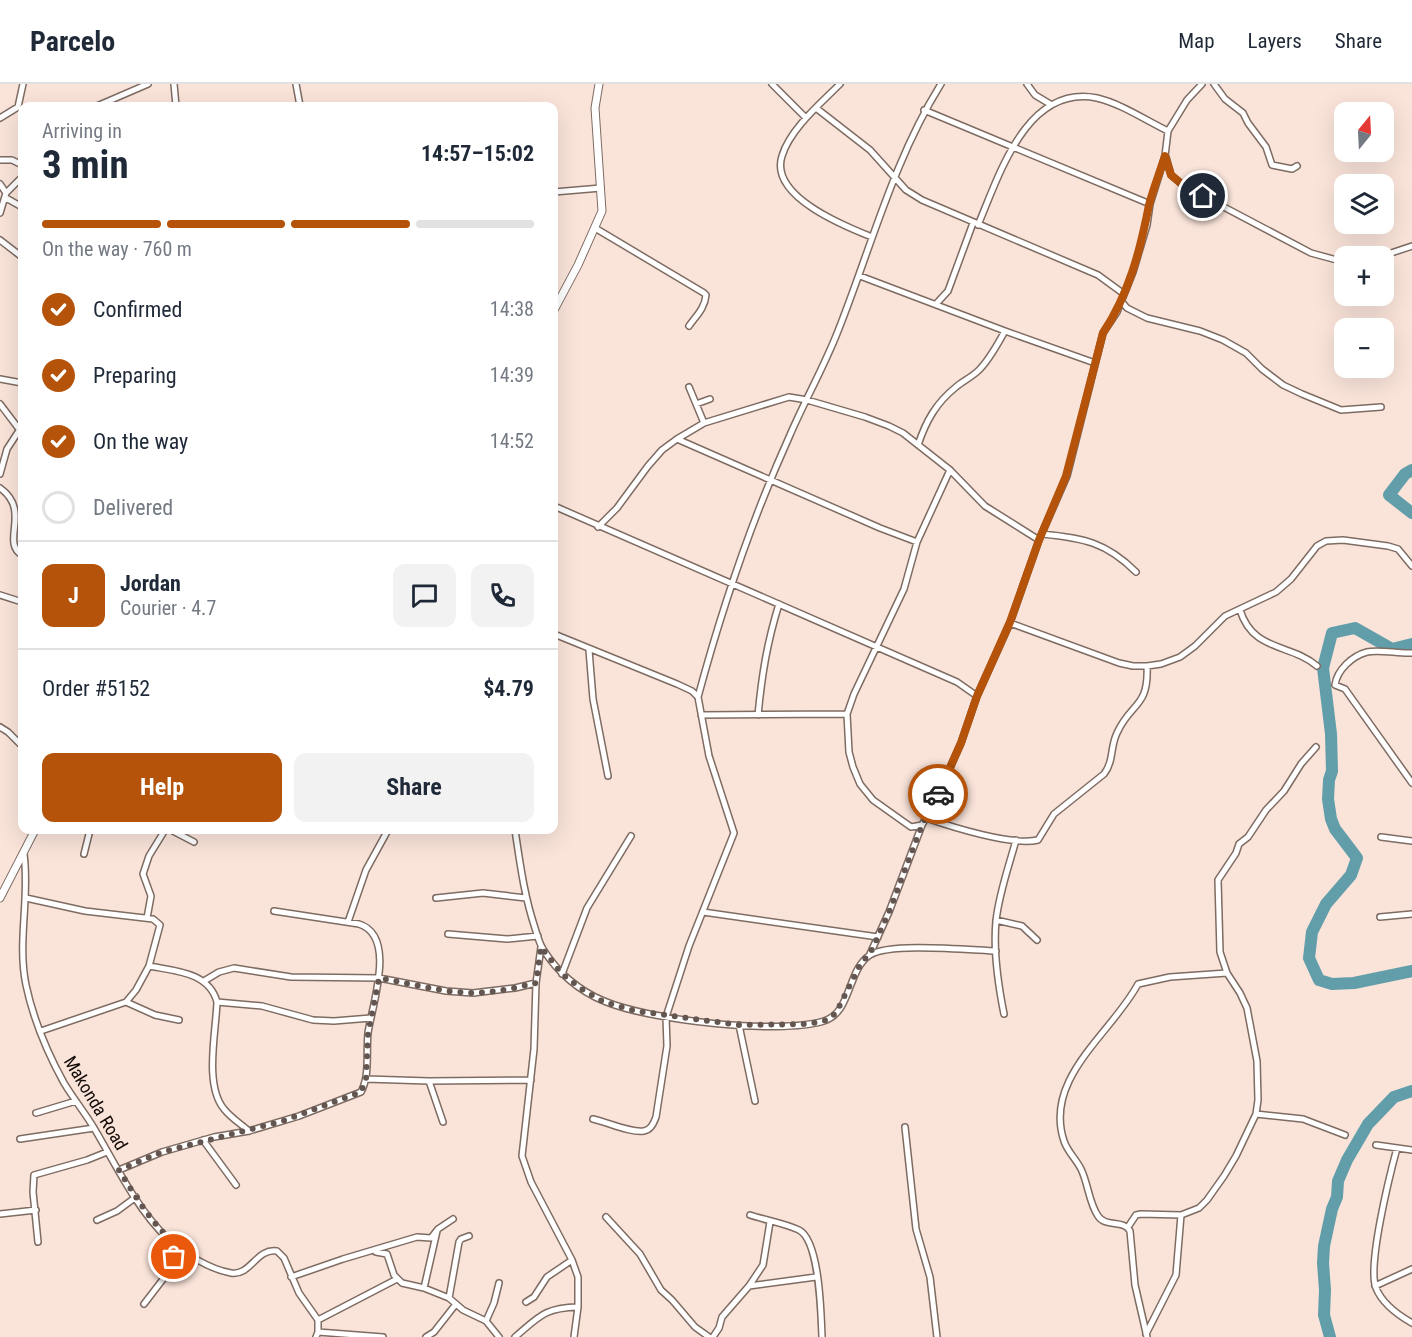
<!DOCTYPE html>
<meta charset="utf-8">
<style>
body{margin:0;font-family:"Roboto Condensed",sans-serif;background:#f2f2f3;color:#1f2937;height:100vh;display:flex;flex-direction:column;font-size:22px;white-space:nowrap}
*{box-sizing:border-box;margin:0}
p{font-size:20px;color:#747a83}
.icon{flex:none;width:33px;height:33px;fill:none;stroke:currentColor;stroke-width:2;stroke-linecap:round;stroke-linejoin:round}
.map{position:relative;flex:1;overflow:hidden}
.panel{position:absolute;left:18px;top:18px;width:540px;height:732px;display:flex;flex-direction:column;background:#fff;border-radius:12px;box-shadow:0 6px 24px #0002}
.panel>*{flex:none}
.needle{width:39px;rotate:18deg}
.tools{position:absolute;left:1334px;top:18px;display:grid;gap:12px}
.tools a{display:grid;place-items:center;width:60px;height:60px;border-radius:12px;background:#fff;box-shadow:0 6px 24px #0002;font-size:30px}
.pin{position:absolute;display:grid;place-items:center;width:51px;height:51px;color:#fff;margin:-26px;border:3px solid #fff;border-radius:50%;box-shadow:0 2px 6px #0007}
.courier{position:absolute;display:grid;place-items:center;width:60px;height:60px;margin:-30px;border:4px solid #b45309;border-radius:50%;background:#fff;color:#222;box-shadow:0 2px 8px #0007}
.summary em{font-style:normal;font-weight:700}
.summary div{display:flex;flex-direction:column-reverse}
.summary{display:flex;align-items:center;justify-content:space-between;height:102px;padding:0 24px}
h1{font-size:39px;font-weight:700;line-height:45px}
.bar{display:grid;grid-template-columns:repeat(4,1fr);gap:9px 6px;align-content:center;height:72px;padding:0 24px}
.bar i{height:8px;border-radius:4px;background:#e0e1e3}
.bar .active{background:#b45309}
.bar p{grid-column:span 4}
.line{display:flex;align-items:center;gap:15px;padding:0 24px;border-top:2px solid #e0e1e3}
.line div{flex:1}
.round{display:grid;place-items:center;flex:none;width:63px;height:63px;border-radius:12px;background:#f2f2f3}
ol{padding:0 24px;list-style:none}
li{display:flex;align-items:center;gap:18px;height:66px}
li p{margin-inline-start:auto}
li .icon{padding:6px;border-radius:50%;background:#b45309;color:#fff;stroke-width:4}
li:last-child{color:#747a83}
li i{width:33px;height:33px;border:3px solid #e0e1e3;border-radius:50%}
.cta{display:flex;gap:12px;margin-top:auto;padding:12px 24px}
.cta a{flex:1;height:69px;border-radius:12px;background:#b45309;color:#fff;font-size:24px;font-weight:700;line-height:69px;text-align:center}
.cta a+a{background:#f2f2f3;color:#1f2937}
header{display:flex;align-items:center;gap:36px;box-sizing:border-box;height:84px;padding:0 30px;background:#fff;border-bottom:2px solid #e0e1e3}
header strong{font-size:28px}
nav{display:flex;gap:33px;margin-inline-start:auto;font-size:21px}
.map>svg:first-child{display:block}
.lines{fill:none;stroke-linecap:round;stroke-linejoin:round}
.river{stroke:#629eaa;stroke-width:12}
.street-casing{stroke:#7e6b62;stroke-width:8}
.secondary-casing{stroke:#7e6b62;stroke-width:9}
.street{stroke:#fff;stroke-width:5}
.secondary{stroke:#fff;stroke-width:7}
.done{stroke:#635651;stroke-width:6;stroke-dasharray:0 10.8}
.route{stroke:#b45309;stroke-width:8}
.labels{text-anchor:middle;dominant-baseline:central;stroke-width:5;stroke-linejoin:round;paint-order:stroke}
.street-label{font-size:18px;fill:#110a07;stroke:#fae4da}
</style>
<header>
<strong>Parcelo</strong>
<nav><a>Map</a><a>Layers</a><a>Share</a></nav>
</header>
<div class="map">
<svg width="1412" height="1253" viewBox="0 0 1412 1253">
<rect width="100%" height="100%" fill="#fae4da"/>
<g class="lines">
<!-- river -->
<path class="river" d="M1412,386L1405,390L1389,411L1412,429
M1412,560L1392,565L1355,544L1332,549L1323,584L1331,650L1332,687L1329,696L1328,715L1331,735L1335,745L1357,774L1351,791L1326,820L1312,848L1309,874L1319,896L1332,900L1354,899L1412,887
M1330,1253L1324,1231L1325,1206L1323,1179L1324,1162L1332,1125L1337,1113L1338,1097L1347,1076L1368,1040L1394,1013L1412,1007"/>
<!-- street casing -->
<g class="street-casing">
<path id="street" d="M174,0L176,22
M296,0L300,22
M772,0L806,34
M840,0C821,19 790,45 782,72C769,112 844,142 872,153
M1027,0L1035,11L1050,20
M1214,0L1225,15L1243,29L1248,39L1266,63L1272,81L1292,85L1297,82
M97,22L148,0
M816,24L870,66L906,106L922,116L1098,191L1124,210
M924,26L1150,120
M0,34L18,23L23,0
M1166,73L1171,91L1184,102L1311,169L1344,178
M0,76H12L22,81
M0,100L6,109L0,129
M554,108L601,104
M6,109L22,93
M6,114L22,123
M978,141C999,92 1026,0 1097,14C1122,20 1145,36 1168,47
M595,144L704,209L706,211C705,224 696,232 689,242
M0,156L22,173
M1382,172L1412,162
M860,192L1005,247L1095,279
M1122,218L1127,224L1147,234L1200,247L1223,256L1246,269L1262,285L1283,301L1302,310L1341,326L1381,323
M936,220L948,207L973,139
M0,295L22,299
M689,303L704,339
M0,320L22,349
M696,320L710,315
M677,355L880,444L917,458
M918,361C926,337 936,319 956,303C963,297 972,293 979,286C990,275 997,261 1005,247
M950,386L917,458L904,505L854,610L847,630L849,668L853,683L860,700L873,716L911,743L922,741L936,716L961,659L977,612L1010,539L1039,456L1067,392L1103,249L1117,228L1133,188L1147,141L1150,120L1165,72L1168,47L1187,16L1202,0
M0,390L7,365L22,342
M0,404C32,427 0,458 22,471
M554,422L957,598L977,612
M598,443L617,424L648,382L662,366L677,355L704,339L789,313L807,316L865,333L889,342L903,349L950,386L985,422L1039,456
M1042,450C1083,454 1106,458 1136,488
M0,511L22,518
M1240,526C1253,568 1290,559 1317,582
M1010,539L1119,579L1133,582H1147L1161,580L1180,573L1195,562L1225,532L1276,508L1291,495L1317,462L1326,457L1343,456L1388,462L1398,465L1412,482
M554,550L677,600L692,607L698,613L709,672L734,749L689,862L666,933L667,962L656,1033C654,1039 651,1046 644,1047C630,1049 607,1038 593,1035
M589,566L593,615L608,692
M1412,569C1399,570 1379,565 1367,568C1352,572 1337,586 1335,601L1345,605L1412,699
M698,613C722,524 752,435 790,351C805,316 824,283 838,247C871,164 893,77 941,0
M701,631L847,630
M758,631C762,590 767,559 779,520
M0,643L8,648L22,662
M926,734C952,743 1012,762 1038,756L1054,730L1104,690C1114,677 1110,663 1117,649C1131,618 1149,624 1147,582
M171,746L194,758
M515,746C520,779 524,811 535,844C537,850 539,859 543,865C557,888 579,907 604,917C648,936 778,951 824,937C852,928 847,886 870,871C889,858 970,866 996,867
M1381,753L1412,757
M24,770C30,813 17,858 26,901C33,934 48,970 64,999C73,1014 85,1029 94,1044C116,1081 136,1124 167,1154C183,1169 209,1185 231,1189C251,1192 256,1164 277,1167L284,1174L299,1209L318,1236V1248L316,1253
M84,770L90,746
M26,814L85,827L153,835L160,841L149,882L136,906L126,918L41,947
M436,814L483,809L526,814
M703,828L878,853
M1380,833L1412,830
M147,834L151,812L143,790L149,772L165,746
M996,836L1022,842L1037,856
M348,838L366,786L388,746
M448,850L507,855L538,852
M541,863L536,899L534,965L522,1072L531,1098L572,1176L578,1193V1223L574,1253
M870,870L889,828L922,741
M149,882C175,887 209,888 217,918C216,948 204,1001 224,1025C231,1034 241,1040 249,1047
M562,890L587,824L631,752
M204,897L219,888L234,884L291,893L379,894L446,907L473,909L515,904L536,899
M126,918L155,931L179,936
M217,918L262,922L313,936L334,937L371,934
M1004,930C998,900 993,868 996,837C999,809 1009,782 1016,756
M739,941L755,1017
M366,995L429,997L531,996
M429,997L443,1038
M36,1029L76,1017
M1256,1030L1303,1035L1345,1051
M905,1043L916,1145L930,1193L937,1253
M20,1055L94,1044
M203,1056L236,1101
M1376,1061L1412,1066
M1397,1064C1390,1090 1367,1182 1376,1204C1382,1219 1398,1231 1412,1239
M119,1086L162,1068L214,1053L249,1047L299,1032L361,1008C370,992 366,968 368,949C372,921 397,852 359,840L274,827
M0,1130L36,1126
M750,1131C765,1136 784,1139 799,1146C820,1157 821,1231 822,1253
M606,1133L640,1170L661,1206L672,1216L695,1243L709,1253
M97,1136L117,1127L136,1113
M1128,1143L1136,1131L1141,1130L1181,1131L1199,1124L1207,1116L1224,1092L1236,1072L1256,1030L1258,1016L1257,977L1247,924L1240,909L1227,889L1220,868L1218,796L1236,769L1239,760L1248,753L1266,726L1284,707L1301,680L1316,663
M38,1158L33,1108L34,1091L87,1076L107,1068
M376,1168L387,1170L394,1191L402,1199L424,1204L449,1214L463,1226L486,1237L499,1253
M291,1193L343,1175L417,1153L431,1154L438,1145L453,1135
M749,1202L816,1193
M1375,1202L1412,1185
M424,1204L437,1147
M449,1214L459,1158L461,1155L469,1152
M526,1218L534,1213L547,1193L572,1176
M144,1220L167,1190L178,1163
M318,1236L397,1195
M486,1237L494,1219L499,1199
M318,1248L383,1253
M1146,1250L1176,1191L1181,1131
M426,1253L434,1248L456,1220
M515,1253C540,1232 544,1224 578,1223
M713,1253L719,1244L722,1233L749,1202L763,1181L770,1138
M1147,1253L1135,1201L1130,1147C1123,1135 1106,1144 1098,1132C1089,1119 1088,1099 1081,1085C1076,1075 1067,1067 1064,1057C1043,994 1112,949 1138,900L1170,893L1227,889"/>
</g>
<!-- secondary casing -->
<g class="secondary-casing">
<path id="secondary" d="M554,226L578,181L602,127L595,24L599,0
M0,814L35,746"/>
</g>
<!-- street -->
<use href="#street" class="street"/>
<!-- secondary -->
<use href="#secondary" class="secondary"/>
</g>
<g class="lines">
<!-- done -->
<path class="done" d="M174,1173L178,1163C153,1141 136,1114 119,1086L162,1068L283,1037L361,1008L366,995L368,950L379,894C409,899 440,908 471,909C492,909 515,904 536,899L541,863L562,890L583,906L604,918L636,927L739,941L809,940L827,936L836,929L861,879L870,870L889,828L922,741L938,710"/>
<!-- route -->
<path class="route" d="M938,710L961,659L977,612L1010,538L1039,456L1066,392L1103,249C1129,210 1140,167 1149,121C1153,105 1160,88 1165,72L1171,91L1184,102L1203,112"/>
</g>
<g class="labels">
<!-- street labels -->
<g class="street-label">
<text transform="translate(96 1019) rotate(59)">Makonda Road</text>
</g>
</g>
</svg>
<div class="tools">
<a><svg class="needle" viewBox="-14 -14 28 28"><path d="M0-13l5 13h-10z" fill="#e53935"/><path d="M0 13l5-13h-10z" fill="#747a83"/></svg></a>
<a><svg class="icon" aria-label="layers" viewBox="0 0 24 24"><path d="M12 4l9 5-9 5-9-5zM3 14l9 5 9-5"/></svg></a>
<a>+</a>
<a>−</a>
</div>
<div class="pin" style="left:174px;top:1173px;background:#ea580c"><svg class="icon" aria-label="bag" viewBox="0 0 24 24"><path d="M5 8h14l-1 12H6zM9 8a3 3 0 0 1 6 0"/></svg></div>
<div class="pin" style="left:1203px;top:112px;background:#1f2937"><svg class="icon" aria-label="home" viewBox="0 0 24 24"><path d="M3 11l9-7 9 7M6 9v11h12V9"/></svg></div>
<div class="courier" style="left:938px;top:710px"><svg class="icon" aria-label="car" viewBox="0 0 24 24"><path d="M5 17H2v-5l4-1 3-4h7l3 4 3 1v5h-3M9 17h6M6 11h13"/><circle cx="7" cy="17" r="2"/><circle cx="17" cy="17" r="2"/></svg></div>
<section class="panel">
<div class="summary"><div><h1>3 min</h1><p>Arriving in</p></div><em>14:57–15:02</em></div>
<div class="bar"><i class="active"></i><i class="active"></i><i class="active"></i><i></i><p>On the way · 760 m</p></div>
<ol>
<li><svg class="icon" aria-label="check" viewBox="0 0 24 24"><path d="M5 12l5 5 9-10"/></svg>Confirmed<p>14:38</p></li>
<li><svg class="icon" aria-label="check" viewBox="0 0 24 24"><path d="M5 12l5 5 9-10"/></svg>Preparing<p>14:39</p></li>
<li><svg class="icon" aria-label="check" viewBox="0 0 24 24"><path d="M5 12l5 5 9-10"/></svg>On the way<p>14:52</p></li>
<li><i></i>Delivered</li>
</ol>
<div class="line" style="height:108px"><b class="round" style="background:#b45309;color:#fff">J</b><div><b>Jordan</b><p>Courier · 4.7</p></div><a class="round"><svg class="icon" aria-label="chat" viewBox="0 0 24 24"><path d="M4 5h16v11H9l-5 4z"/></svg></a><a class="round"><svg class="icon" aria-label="phone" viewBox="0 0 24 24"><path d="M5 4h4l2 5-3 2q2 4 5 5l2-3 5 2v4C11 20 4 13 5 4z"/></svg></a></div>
<div class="line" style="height:78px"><div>Order #5152</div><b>$4.79</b></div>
<div class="cta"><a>Help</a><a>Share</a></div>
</section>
</div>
